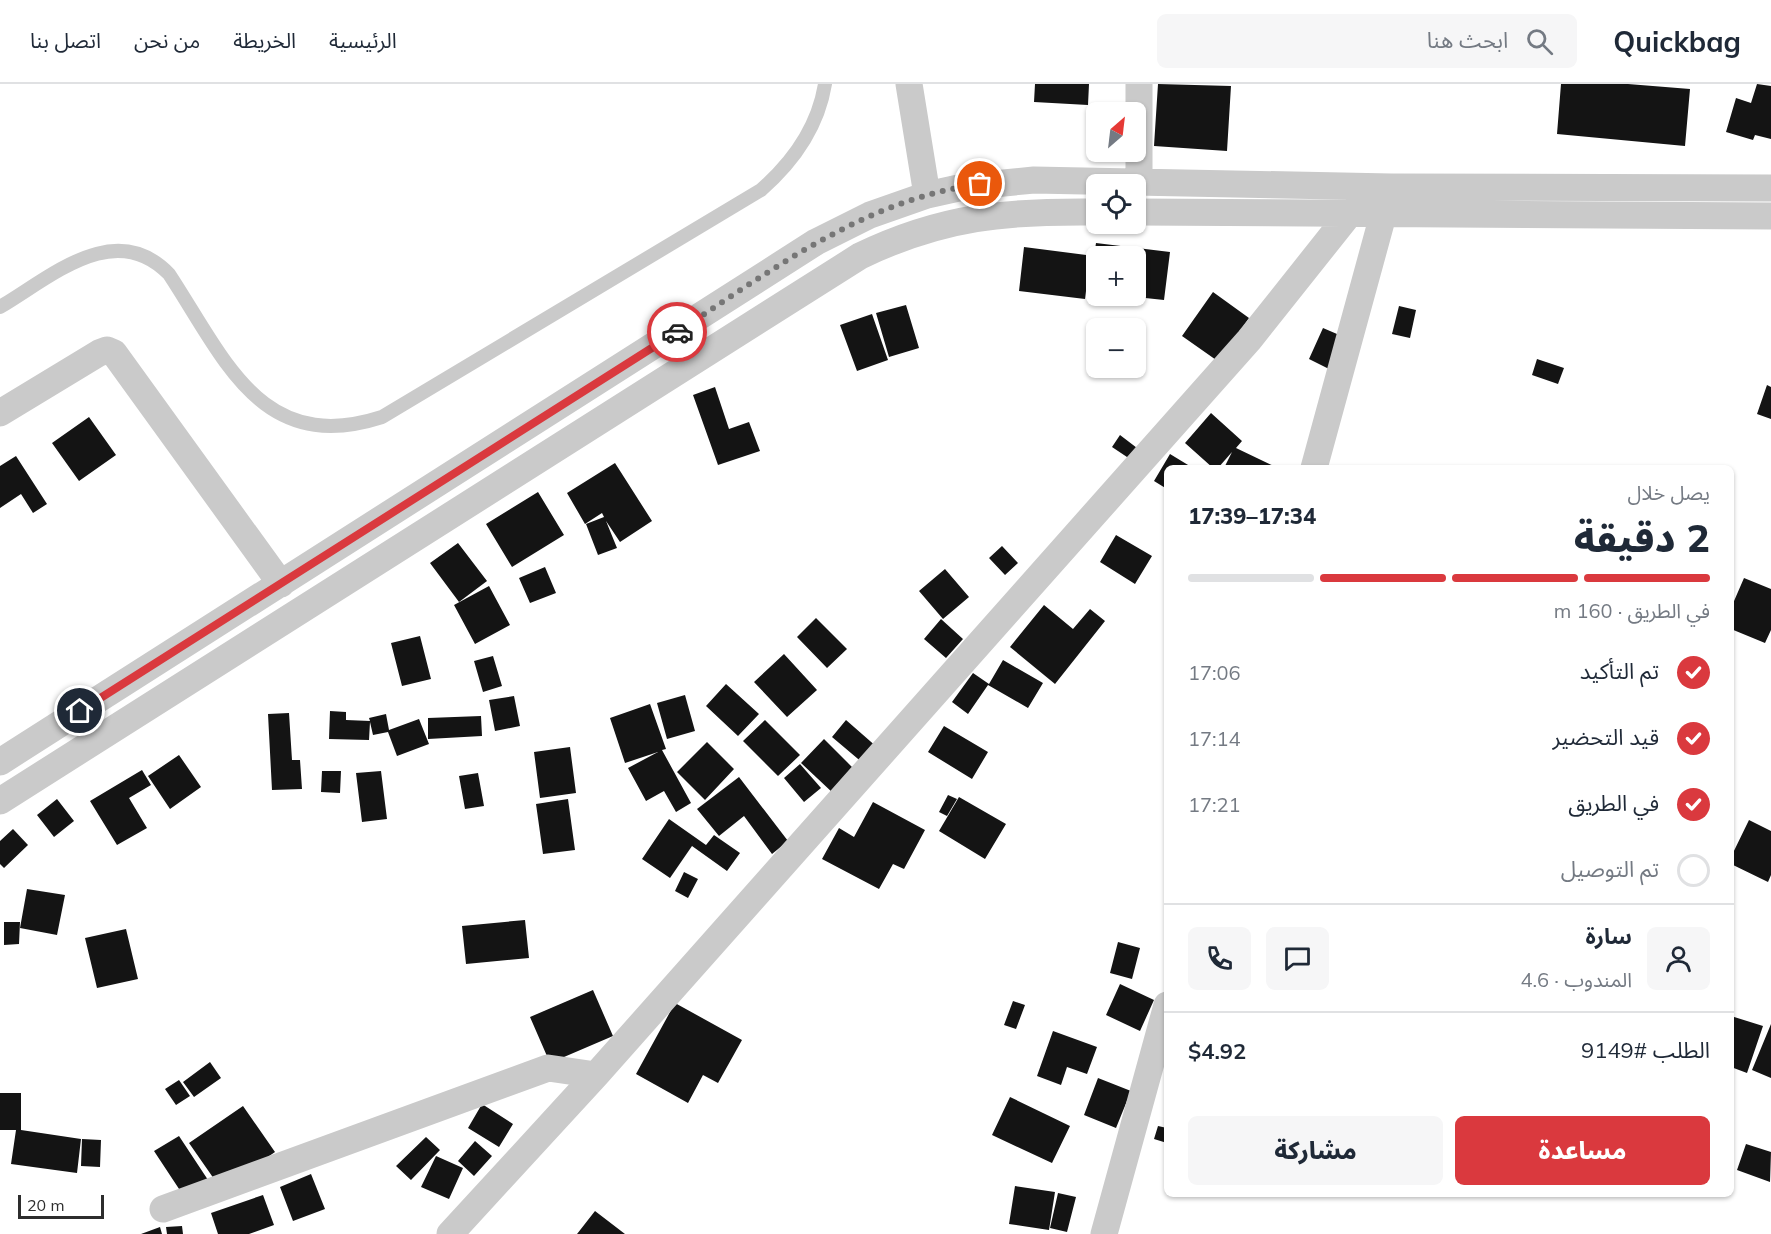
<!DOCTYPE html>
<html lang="ar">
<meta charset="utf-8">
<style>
body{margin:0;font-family:Mulish,"Noto Sans Arabic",sans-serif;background:#f6f6f7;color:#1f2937;direction:rtl;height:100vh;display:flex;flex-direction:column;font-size:22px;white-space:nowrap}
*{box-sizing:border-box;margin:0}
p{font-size:20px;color:#747a83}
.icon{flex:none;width:33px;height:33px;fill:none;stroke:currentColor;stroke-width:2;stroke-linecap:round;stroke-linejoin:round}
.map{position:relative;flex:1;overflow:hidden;direction:ltr}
.details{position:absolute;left:1164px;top:381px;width:570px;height:732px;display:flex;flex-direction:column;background:#fff;border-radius:9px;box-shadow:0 2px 4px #0004;direction:rtl}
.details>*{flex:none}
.needle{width:39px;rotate:28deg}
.buttons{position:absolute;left:1086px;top:18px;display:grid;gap:12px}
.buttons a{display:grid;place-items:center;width:60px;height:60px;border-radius:9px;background:#fff;box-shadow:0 2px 4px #0004;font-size:30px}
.scale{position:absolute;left:18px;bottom:15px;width:86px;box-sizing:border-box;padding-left:6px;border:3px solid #2d2d2d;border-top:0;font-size:16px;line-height:21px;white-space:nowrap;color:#2d2d2d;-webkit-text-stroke:4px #fff;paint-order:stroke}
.pin{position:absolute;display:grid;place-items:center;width:51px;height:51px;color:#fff;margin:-26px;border:3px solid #fff;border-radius:50%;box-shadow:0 2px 6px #0007}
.courier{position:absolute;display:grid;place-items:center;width:60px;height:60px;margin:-30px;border:4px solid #da393e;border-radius:50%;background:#fff;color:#222;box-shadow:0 2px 8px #0007}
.head em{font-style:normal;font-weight:800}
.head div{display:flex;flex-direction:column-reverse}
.head{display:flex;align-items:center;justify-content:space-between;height:102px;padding:0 24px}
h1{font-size:39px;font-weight:800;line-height:45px}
.bar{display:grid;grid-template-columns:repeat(4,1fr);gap:9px 6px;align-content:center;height:72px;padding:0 24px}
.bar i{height:8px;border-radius:4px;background:#e0e1e3}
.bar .current{background:#da393e}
.bar p{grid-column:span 4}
.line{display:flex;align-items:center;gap:15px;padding:0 24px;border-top:2px solid #e0e1e3}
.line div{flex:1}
.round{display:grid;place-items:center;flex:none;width:63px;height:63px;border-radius:9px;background:#f6f6f7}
ol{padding:0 24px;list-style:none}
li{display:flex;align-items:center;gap:18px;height:66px}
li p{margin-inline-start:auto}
li .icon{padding:6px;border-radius:50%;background:#da393e;color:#fff;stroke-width:4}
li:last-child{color:#747a83}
li i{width:33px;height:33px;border:3px solid #e0e1e3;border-radius:50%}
.primary-button{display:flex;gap:12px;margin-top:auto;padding:12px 24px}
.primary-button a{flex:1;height:69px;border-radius:9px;background:#da393e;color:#fff;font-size:24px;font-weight:800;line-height:69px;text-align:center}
.primary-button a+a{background:#f6f6f7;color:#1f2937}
header{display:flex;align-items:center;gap:36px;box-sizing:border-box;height:84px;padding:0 30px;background:#fff;border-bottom:2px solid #e0e1e3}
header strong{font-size:28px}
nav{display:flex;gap:33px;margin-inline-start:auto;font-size:21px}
.search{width:420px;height:54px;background:#f6f6f7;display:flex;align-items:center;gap:15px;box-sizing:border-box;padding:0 21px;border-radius:9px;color:#747a83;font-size:22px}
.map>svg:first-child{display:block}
.building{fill:#141414}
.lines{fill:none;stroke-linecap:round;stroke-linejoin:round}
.service{stroke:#cacaca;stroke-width:14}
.minor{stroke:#cacaca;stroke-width:27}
.done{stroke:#767676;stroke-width:6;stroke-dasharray:0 10.8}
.route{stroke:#da393e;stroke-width:8}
</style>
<header>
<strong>Quickbag</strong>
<div class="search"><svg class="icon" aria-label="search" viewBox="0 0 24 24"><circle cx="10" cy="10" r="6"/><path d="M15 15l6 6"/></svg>ابحث هنا</div>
<nav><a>الرئيسية</a><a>الخريطة</a><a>من نحن</a><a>اتصل بنا</a></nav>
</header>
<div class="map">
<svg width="1771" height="1150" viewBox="0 0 1771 1150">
<rect width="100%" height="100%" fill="#fff"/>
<!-- building -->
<path class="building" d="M1035,0H1089L1088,21L1034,18Z
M1158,0L1231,2L1227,67L1154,62Z
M1561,0H1628L1690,5L1685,62L1557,50Z
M1757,0L1771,2V55L1755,51L1753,56L1726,48L1736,14L1751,19Z
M1096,159L1170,168L1164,216L1136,213V172H1096V208L1086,207L1085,215L1019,207L1024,163L1094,172Z
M1213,208L1249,234L1219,278L1182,252Z
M906,221L919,264L889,273L876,229Z
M1399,222L1416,226L1410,254L1392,250Z
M872,230L888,276L857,287L840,241Z
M1323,244L1344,253L1329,285L1309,275Z
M1537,275L1564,284L1558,300L1532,291Z
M1767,301L1771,303V335L1757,330Z
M715,303L729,345L749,338L760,367L718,381L693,311Z
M1211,329L1242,357L1236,364L1278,384H1224L1232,368L1218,384H1213L1185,359Z
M89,333L116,371L79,397L52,359Z
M1120,351L1137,364L1130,375L1112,363Z
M1170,370L1193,384H1167V405L1154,397Z
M16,372L47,420L33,429L21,410L0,424V382Z
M615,379L652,437L620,458L606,437L617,464L598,471L586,440L604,433L602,429L585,440L567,409Z
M538,408L564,451L512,483L486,440Z
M1116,451L1152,472L1135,500L1100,478Z
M458,459L487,497L459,518L430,479Z
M1002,462L1018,479L1005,491L989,474Z
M545,483L556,509L530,519L519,494Z
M945,485L969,513L943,535L919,507Z
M1744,494L1771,505V546L1765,559L1731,545V524Z
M489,502L510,541L475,560L454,521Z
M1044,521L1073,545L1090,525L1105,537L1055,600L1010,563Z
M816,534L847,565L827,584L797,553Z
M941,535L963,555L946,574L924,555Z
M420,552L431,595L402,602L391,559Z
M784,570L817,606L787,633L754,598Z
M493,572L502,602L483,608L474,577Z
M1003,576L1043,599L1028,624L988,601L968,630L952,618L973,589L989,600Z
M726,600L759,630L738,652L706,622Z
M685,611L695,647L667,655L657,619Z
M514,612L520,642L495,647L489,616Z
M650,620L666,665L662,666L691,719L676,728L664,707L646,717L628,684L658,668L625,679L610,634Z
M330,627L346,628V636L370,637L369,634L386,630L389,646L419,635L429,660L397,672L388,648L373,651L370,638L369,656L329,655Z
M289,629L292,676H300L302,705L272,706L268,630Z
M481,632L482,652L428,655V634Z
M765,636L800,671L778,692L743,657Z
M846,636L878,664L864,680L832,653Z
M944,642L988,668L972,695L928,668Z
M824,655L856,687L834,710L801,679Z
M707,658L734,685L705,716L677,688Z
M570,663L576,709L540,714L534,668Z
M179,671L201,703L170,725L148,692Z
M800,680L821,704L804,718L784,694Z
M142,686L151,701L129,714L147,744L117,761L90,717Z
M322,687H341L340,709L321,708Z
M381,687L387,735L362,738L356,689Z
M478,689L484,722L465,725L459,692Z
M739,693L788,757L772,770L744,732L719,752L697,725Z
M948,711L957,715L947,732L939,728Z
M959,713L1006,740L985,775L939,747Z
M57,715L74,737L54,753L37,731Z
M568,715L575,766L543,770L536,720Z
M873,718L925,746L904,785L893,780L879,805L822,775L839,744L854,753Z
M669,735L706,761L714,751L740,769L727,787L692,762L670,794L642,775Z
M1749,736L1771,747V791L1768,798L1731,780V773Z
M13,745L28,761L4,784L0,780V757Z
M684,788L698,795L688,814L675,807Z
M27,805L65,811L57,851L20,844Z
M525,836L529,874L466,880L462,842Z
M4,838H20L19,860L4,861Z
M126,845L138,895L97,904L85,854Z
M1118,858L1140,864L1132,895L1110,889Z
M1120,900L1154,916L1140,947L1106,931Z
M593,906L613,952L550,979L530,933Z
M1013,917L1025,921L1016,945L1004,941Z
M675,919L742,956L718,999L703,991L688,1019L636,990Z
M1731,932L1763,942L1747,989L1731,983Z
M1771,940V994L1752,986Z
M1053,947L1097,963L1087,990L1067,983L1061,1001L1037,992Z
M210,978L221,994L194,1013L183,998Z
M1098,994L1131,1007L1116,1044L1084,1031Z
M179,996L190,1012L176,1021L165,1005Z
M0,1009H21V1046L81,1055L77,1089L11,1080L16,1046H0Z
M1010,1013L1070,1042L1052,1079L992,1051Z
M482,1020L513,1040L499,1063L468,1044Z
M243,1022L275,1068L221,1105L189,1059Z
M1158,1042L1167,1044V1059L1154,1055Z
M179,1052L210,1099L185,1114L154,1067Z
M426,1053L440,1066L411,1096L396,1082Z
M82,1055L101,1056L100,1083L81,1082Z
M475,1057L492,1072L474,1092L458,1077Z
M1746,1060L1771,1068L1770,1098L1737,1086Z
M436,1072L463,1084L449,1115L421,1103Z
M311,1090L325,1125L293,1137L280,1103Z
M1015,1102L1055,1108L1049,1146L1009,1140Z
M1058,1109L1076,1113L1067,1148L1050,1144Z
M263,1111L274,1141L249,1150H218L211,1129Z
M595,1127L625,1150H577Z
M182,1142L183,1150H167L166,1143Z
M160,1143L162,1150H141Z"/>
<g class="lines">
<!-- service -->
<path class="service" d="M0,223C51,193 115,134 169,190C225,275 261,372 382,333L761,106C793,78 818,43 825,0"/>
<!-- minor -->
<path class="minor" d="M909,0L927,111
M1139,96V0
M1136,128L1771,132
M0,329L99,269L107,266L114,269L281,500
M1314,384L1388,113
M0,678L816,158L870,131L927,111L963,103L1034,96L1391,103L1771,104
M0,717L860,172C943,132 1007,127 1096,128
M163,1125L548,984L596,991
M450,1150L596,991L1249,256L1350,129
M1104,1150L1167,921"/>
</g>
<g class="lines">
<!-- done -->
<path class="done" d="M677,248C772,186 864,116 980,100"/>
<!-- route -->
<path class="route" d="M80,627L677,248"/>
</g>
</svg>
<div class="buttons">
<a><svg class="needle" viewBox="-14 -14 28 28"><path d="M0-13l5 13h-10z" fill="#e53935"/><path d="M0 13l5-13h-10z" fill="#747a83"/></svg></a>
<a><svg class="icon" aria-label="locate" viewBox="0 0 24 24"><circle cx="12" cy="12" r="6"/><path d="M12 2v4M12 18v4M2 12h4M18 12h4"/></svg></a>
<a>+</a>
<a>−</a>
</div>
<div class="scale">20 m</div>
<div class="pin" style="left:980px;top:100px;background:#ea580c"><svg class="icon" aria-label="bag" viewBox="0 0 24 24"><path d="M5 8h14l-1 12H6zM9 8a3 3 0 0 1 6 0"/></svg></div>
<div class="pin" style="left:80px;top:627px;background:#1f2937"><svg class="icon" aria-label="home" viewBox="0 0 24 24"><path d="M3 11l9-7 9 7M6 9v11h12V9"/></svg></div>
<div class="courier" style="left:677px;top:248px"><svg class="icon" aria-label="car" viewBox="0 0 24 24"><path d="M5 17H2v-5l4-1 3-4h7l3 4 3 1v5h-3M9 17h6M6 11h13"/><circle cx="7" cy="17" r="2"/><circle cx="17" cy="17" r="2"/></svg></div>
<section class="details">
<div class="head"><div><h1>2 دقيقة</h1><p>يصل خلال</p></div><em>17:34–17:39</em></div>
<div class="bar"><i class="current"></i><i class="current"></i><i class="current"></i><i></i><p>في الطريق · 160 m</p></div>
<ol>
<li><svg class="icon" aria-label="check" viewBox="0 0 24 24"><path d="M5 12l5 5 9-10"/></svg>تم التأكيد<p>17:06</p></li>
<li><svg class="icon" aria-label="check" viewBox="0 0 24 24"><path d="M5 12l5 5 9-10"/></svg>قيد التحضير<p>17:14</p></li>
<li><svg class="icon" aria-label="check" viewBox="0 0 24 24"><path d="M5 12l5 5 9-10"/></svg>في الطريق<p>17:21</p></li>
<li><i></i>تم التوصيل</li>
</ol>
<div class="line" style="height:108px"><a class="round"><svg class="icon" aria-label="person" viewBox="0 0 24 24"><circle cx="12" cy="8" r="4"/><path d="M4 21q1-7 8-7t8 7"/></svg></a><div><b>سارة</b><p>المندوب · 4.6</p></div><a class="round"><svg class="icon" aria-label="chat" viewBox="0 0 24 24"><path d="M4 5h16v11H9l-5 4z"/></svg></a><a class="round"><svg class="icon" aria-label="phone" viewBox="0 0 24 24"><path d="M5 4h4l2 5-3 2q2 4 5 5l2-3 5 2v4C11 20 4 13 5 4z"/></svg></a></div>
<div class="line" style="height:78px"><div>الطلب #9149</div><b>$4.92</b></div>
<div class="primary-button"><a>مساعدة</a><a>مشاركة</a></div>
</section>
</div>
